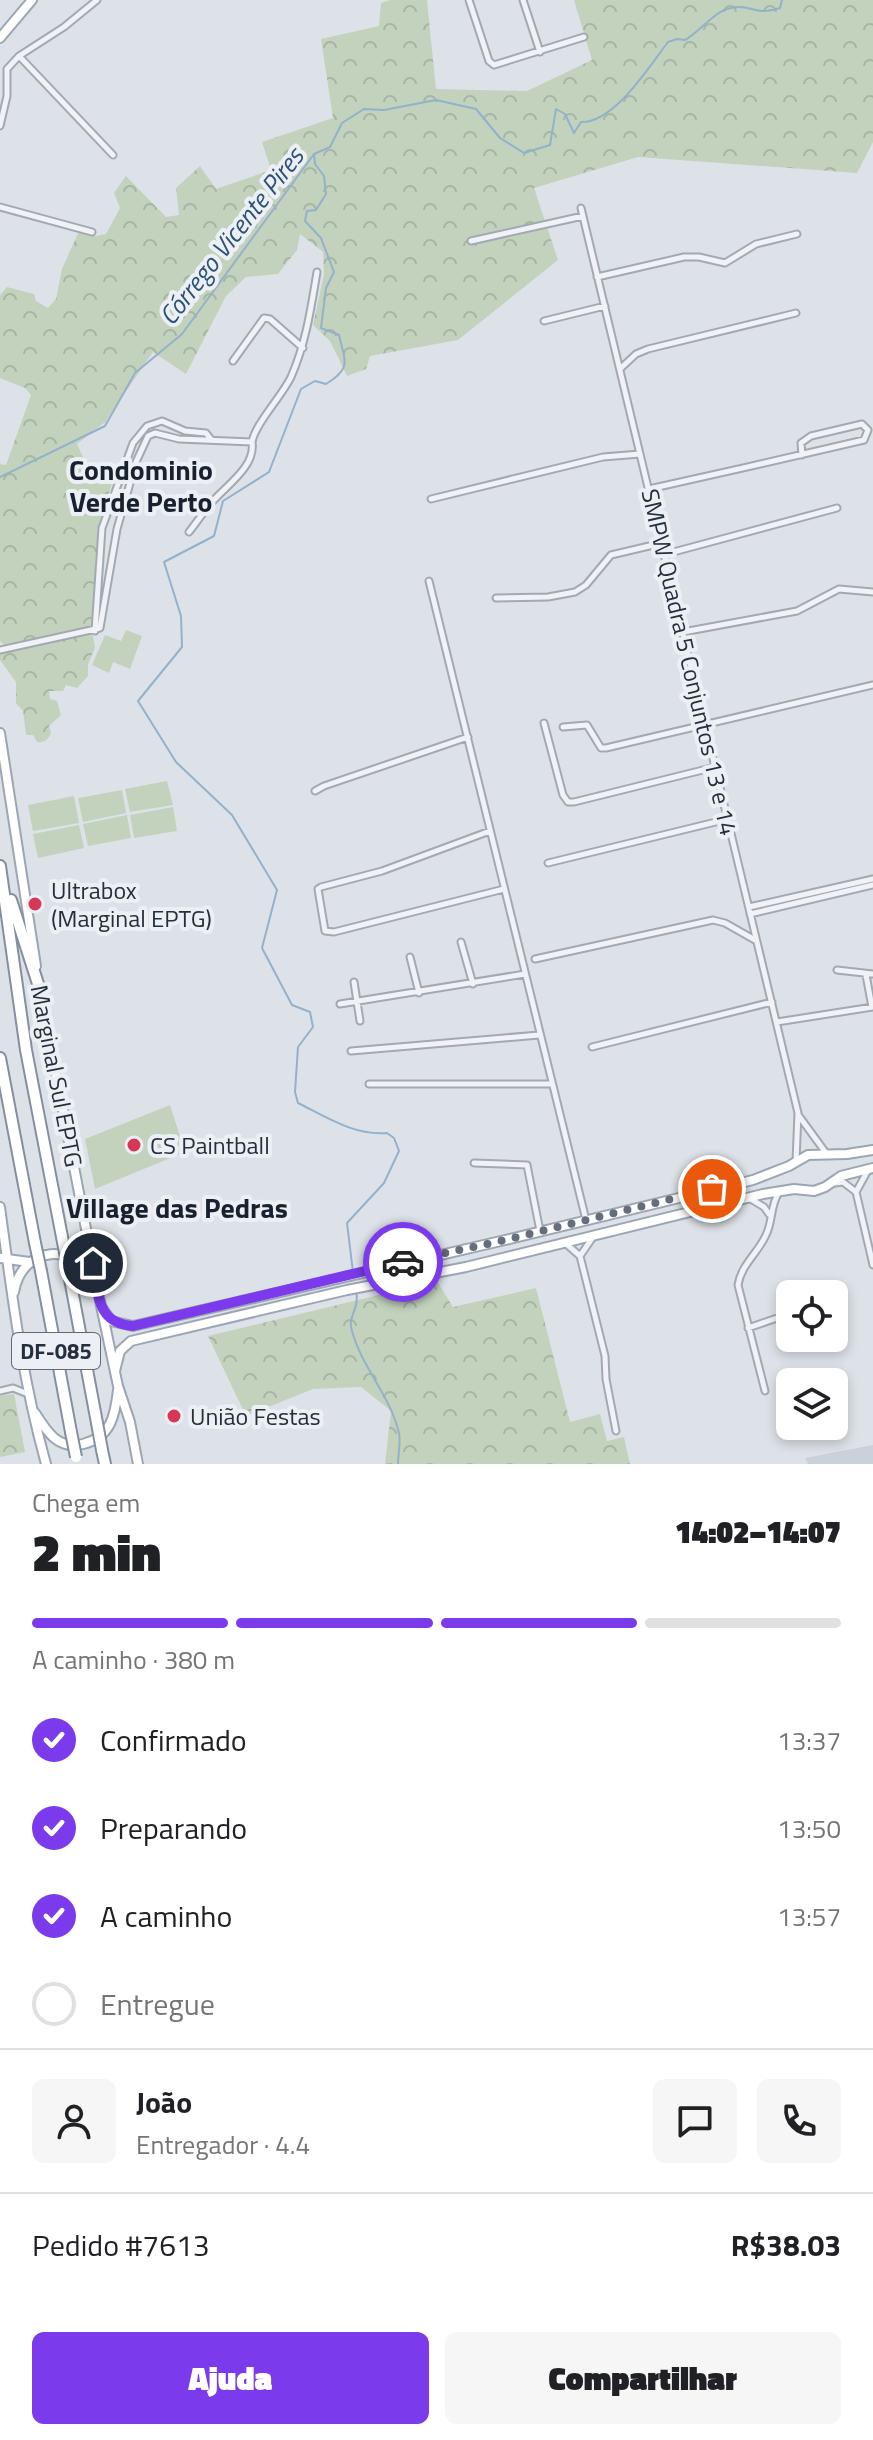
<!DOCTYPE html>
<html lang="pt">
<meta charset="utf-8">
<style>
body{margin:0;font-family:"Titillium Web",sans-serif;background:#f6f6f6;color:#202124;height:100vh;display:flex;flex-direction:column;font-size:30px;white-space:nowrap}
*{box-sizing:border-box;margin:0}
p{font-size:26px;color:#757577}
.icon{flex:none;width:44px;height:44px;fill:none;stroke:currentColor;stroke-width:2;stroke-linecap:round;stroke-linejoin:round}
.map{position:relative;height:1464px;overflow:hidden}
.details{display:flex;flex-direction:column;background:#fff;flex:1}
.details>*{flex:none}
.fabs{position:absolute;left:776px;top:1280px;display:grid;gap:16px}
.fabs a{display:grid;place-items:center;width:72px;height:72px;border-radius:12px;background:#fff;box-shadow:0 4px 12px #0003;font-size:40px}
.pin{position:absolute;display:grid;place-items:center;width:68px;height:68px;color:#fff;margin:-34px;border:4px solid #fff;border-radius:50%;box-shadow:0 2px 8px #0007}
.courier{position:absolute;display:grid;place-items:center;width:80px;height:80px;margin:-40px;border:6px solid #7c3aed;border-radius:50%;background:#fff;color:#222;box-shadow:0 2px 10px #0007}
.headline em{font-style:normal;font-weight:800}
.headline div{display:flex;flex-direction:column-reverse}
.headline{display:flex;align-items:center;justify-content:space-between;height:136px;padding:0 32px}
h1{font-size:52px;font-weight:800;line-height:60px}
.bar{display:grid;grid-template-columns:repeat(4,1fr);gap:12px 8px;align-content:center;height:96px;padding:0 32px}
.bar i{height:10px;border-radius:6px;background:#e0e0e0}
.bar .current{background:#7c3aed}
.bar p{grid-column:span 4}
.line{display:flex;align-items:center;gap:20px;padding:0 32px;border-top:2px solid #e0e0e0}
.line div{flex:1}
.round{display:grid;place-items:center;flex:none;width:84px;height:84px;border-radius:12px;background:#f6f6f6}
ol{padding:0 32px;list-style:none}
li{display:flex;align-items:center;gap:24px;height:88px}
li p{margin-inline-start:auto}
li .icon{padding:8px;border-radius:50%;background:#7c3aed;color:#fff;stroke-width:4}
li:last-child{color:#757577}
li i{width:44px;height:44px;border:4px solid #e0e0e0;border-radius:50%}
.primary-button{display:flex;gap:16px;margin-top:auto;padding:16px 32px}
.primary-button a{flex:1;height:92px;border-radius:12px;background:#7c3aed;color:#fff;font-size:32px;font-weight:800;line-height:92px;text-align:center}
.primary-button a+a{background:#f6f6f6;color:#202124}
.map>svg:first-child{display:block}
.built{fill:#cad1da}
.forest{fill:url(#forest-crowns)}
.garden{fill:#c3d2bd}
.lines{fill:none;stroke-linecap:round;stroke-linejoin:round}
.stream{stroke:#94b1cb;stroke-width:2}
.minor-casing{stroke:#a2a9b2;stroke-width:9}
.primary-casing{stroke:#9ba6b4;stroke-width:12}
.motorway-casing{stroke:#838fa0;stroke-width:14}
.minor{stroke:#f0f2f6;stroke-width:5}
.primary{stroke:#fff;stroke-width:8}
.motorway{stroke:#fff;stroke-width:10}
.motorway-bridge-casing{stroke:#838fa0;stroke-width:14;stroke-linecap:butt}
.motorway-bridge{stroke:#fff;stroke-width:10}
.done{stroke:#656e7a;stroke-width:8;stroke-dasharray:0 14.4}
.route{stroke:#7c3aed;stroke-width:10}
.poi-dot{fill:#d83656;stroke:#ecf0f5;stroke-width:3}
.labels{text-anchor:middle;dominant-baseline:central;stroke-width:8;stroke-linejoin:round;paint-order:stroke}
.shield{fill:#ecf0f5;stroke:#616a76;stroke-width:2}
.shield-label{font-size:22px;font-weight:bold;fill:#25303f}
.street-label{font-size:24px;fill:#25303f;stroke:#ecf0f5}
.poi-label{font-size:24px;fill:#25303f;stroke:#ecf0f5;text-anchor:start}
.water-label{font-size:26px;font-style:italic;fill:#2c5176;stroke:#ecf0f5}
.quarter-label{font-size:28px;font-weight:bold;fill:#182130;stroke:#ecf0f5}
</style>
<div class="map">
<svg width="873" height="1464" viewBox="0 0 873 1464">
<defs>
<pattern id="forest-crowns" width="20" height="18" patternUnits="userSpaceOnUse" patternTransform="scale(2)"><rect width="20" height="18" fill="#c3d2bd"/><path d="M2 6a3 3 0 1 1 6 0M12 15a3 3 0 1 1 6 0" fill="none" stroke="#a7b5a4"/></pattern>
</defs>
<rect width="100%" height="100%" fill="#dde2e8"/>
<!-- built -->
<path class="built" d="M873,1445V1464H808L805,1458Z"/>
<!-- forest -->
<path class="forest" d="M390,0H427L436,89L527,91L592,60L574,0H873V142L857,173L638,157L534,188L558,260L458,340L370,356L366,369L347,376L330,341L313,325L324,274L323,252L300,234L297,250L278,274L246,277L226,296L186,374L153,352L105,422L77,444L92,476L117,468L98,527L95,565V613L91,625L95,648L88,664V676L77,688L66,685L63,691H49L50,699L57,701L61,715L49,726L51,733C48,740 44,743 37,742L33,735H26L23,711L16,703V682L0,660V653L5,646L0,641V464L6,465L31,395L25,388L0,378V295L7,287L34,294L36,301L48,308L56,299L62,269L79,231L96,236L106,234L120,208L114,193L126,176L166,217L179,215L176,188L200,166L216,189L271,170L262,142L333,118L321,39L379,26L381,3Z
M437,1281L453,1307L536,1288L570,1422L600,1414L607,1441L624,1437L630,1464H385L391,1411L361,1387L313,1389L246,1416L208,1336Z
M14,1394L25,1452L0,1457V1396Z"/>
<!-- garden -->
<path class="garden" d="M126,630L142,636L130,669L113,662L109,673L92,665L105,635L121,641Z
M167,781L173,805L130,812L125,789Z
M122,790L126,813L83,822L78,798Z
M74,796L79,823L33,831L28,805Z
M173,807L177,831L134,838L130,815Z
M127,815L131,838L88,846L83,824Z
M79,825L84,848L38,858L33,834Z
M170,1105L185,1152L95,1189L85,1139Z"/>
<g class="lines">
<!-- stream -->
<path class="stream" d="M314,154L315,164L324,176L326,194L316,210L307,211L305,221L321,238L334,272L326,288L321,328L339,335C345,362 352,368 326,384L315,381L301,389L269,472L223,501L214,536L164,562L181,616L182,647L138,701L176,762L232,815L277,890L262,948L292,1005L310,1012L313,1027L298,1047L295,1092L298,1103C326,1117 355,1136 387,1133L394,1138L399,1151L384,1183L347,1223L353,1272
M0,477L105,426L135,373L182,334L314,154L330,147L342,123L364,109L384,110L436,100L476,109L500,138L524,153L550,145L556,109L565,114L574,133L581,122C614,123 649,67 668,42L677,39L685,40C700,32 714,11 731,8C750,3 756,17 780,8L782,0
M356,1290C360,1311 347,1315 352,1331C362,1368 390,1395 399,1433C401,1442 398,1454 398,1464"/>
<!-- minor casing -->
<g class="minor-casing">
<path id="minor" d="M97,0L64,27L19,56L113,155
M469,0L489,61L494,65L584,37
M523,0L540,52
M0,126L7,96V69L19,56
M0,207L92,232
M581,208L798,1113L796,1161
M471,241L583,216
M597,277L684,257H699L725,263L756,244L797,234
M544,321L605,306
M233,361L264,318L270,319L303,348
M621,368L636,354L648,349L796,313
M252,442C255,424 282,396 291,377C306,343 311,308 317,272
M649,489C721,473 792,457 864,440L868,430L862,424L811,436L801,443L802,455
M431,499L603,457L640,454
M666,554L837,508
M429,581L586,1220
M496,598L548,597L575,592L586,585L611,555L662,543
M95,631L102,528L133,443L147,426L162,421L185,431L206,433L210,438
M683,632L797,611L839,589L873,592
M0,650L100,628L117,529L136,462L148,436L155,433L179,439L252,442C256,466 227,485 213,501C204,511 197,522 189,532
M544,723L563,795L568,802H574L715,767
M563,727L587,725L601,748H606L873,685
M315,791L324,786L468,737
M490,831L382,871L321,887L318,889L325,931L334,932L504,889
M548,863L728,819
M749,907L873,879
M750,914L873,885
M461,942L473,984
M410,957L419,993
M535,959L713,920L725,923L755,940
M837,970L873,974
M866,975L872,1007
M354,982L360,1021
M340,1004L525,974
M777,1022L873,1007
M592,1047L772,1002
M351,1051L539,1035
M369,1084H551
M799,1116L826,1153
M474,1163L527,1165L540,1231
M835,1183L843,1182L856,1192L873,1265
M856,1192L867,1172
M749,1198L764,1207L769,1214
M564,1242L580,1256L605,1356L606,1379L616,1431
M580,1256L593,1237
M748,1328L780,1317L784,1295
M0,1391L13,1388L28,1394
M765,1391L738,1285C741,1265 758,1253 766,1235C773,1221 770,1206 779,1192"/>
</g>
<!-- primary casing -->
<g class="primary-casing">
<path id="primary" d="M0,38L32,0
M0,733L36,966
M39,987L101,1306L118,1386L130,1422L138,1464
M0,1207C12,1295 22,1378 46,1464
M0,1258L29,1262
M14,1292C22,1245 77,1241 95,1284
M101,1306L111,1321L133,1326L501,1241L753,1180L789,1166L808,1155L847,1154L873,1150
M115,1371L120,1351L131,1341L347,1290L466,1267L763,1194L794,1189L814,1191L825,1187L841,1176L873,1168
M35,1413C47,1432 58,1450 83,1444C111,1437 115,1416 118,1390"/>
</g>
<!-- motorway casing -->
<g class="motorway-casing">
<path id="motorway" d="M0,866L26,1050L62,1237
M11,900L40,990
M0,1058L35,1243
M67,1263L97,1423
M41,1271L71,1432
M102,1450L105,1464"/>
</g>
<!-- minor -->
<use href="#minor" class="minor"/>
<!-- primary -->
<use href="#primary" class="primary"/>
<!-- motorway -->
<use href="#motorway" class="motorway"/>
<!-- motorway-bridge casing -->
<g class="motorway-bridge-casing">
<path id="motorway-bridge" d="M62,1237L67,1263
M35,1243L41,1271
M97,1423L102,1450
M71,1432L76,1457"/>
</g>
<!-- motorway-bridge -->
<use href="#motorway-bridge" class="motorway-bridge"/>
</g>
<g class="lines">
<!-- done -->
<path class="done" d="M403,1262L501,1241L712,1189"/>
<!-- route -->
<path class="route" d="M93,1263C99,1293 95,1323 133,1326L403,1262"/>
</g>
<!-- markers -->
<g class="poi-dot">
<circle cx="35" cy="904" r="8"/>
<circle cx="134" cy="1145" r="8"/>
<circle cx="174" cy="1416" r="8"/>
</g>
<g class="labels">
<!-- shield labels -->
<rect class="shield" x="12" y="1333" width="88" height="36" rx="6"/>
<g class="shield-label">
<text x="56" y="1351">DF-085</text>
</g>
<!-- street labels -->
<g class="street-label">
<text transform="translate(690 662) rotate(77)">SMPW Quadra 5 Conjuntos 13 e 14</text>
<text transform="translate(57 1076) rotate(79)">Marginal Sul EPTG</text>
</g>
<!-- poi labels -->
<g class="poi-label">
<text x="51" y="890">Ultrabox<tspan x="51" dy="28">(Marginal EPTG)</tspan></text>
<text x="150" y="1145">CS Paintball</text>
<text x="190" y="1416">União Festas</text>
</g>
<!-- water labels -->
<g class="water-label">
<text transform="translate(231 236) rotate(-52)">Córrego Vicente Pires</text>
</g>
<!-- quarter labels -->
<g class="quarter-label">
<text x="141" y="469">Condominio<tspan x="141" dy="32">Verde Perto</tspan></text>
<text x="177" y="1207">Village das Pedras</text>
</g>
</g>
</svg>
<div class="fabs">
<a><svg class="icon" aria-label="locate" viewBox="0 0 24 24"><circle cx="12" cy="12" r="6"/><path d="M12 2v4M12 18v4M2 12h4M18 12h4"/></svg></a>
<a><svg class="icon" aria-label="layers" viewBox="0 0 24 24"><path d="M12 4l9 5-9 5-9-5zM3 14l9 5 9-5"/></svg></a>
</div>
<div class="pin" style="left:712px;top:1189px;background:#ea580c"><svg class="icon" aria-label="bag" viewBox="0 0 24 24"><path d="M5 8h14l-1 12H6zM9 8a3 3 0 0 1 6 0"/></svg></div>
<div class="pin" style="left:93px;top:1263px;background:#1f2937"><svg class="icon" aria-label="home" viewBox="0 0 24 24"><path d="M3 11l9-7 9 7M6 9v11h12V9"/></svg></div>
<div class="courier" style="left:403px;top:1262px"><svg class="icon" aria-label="car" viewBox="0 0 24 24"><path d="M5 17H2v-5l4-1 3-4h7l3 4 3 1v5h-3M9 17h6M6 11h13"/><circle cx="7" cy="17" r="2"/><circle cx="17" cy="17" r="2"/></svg></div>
</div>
<section class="details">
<div class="headline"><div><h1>2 min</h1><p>Chega em</p></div><em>14:02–14:07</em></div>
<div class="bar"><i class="current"></i><i class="current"></i><i class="current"></i><i></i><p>A caminho · 380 m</p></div>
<ol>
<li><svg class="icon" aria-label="check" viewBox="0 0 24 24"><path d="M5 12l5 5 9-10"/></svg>Confirmado<p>13:37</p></li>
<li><svg class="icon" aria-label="check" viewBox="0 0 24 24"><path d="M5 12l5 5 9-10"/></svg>Preparando<p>13:50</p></li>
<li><svg class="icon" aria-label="check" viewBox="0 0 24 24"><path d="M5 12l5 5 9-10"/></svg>A caminho<p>13:57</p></li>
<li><i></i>Entregue</li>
</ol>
<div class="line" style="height:144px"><a class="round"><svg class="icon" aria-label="person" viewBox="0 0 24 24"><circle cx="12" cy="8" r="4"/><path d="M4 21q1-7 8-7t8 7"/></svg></a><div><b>João</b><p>Entregador · 4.4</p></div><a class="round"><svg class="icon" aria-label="chat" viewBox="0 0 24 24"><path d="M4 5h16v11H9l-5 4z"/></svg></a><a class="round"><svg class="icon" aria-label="phone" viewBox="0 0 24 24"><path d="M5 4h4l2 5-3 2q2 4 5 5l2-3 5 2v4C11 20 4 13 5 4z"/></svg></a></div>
<div class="line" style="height:104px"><div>Pedido #7613</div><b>R$38.03</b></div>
<div class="primary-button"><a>Ajuda</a><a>Compartilhar</a></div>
</section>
